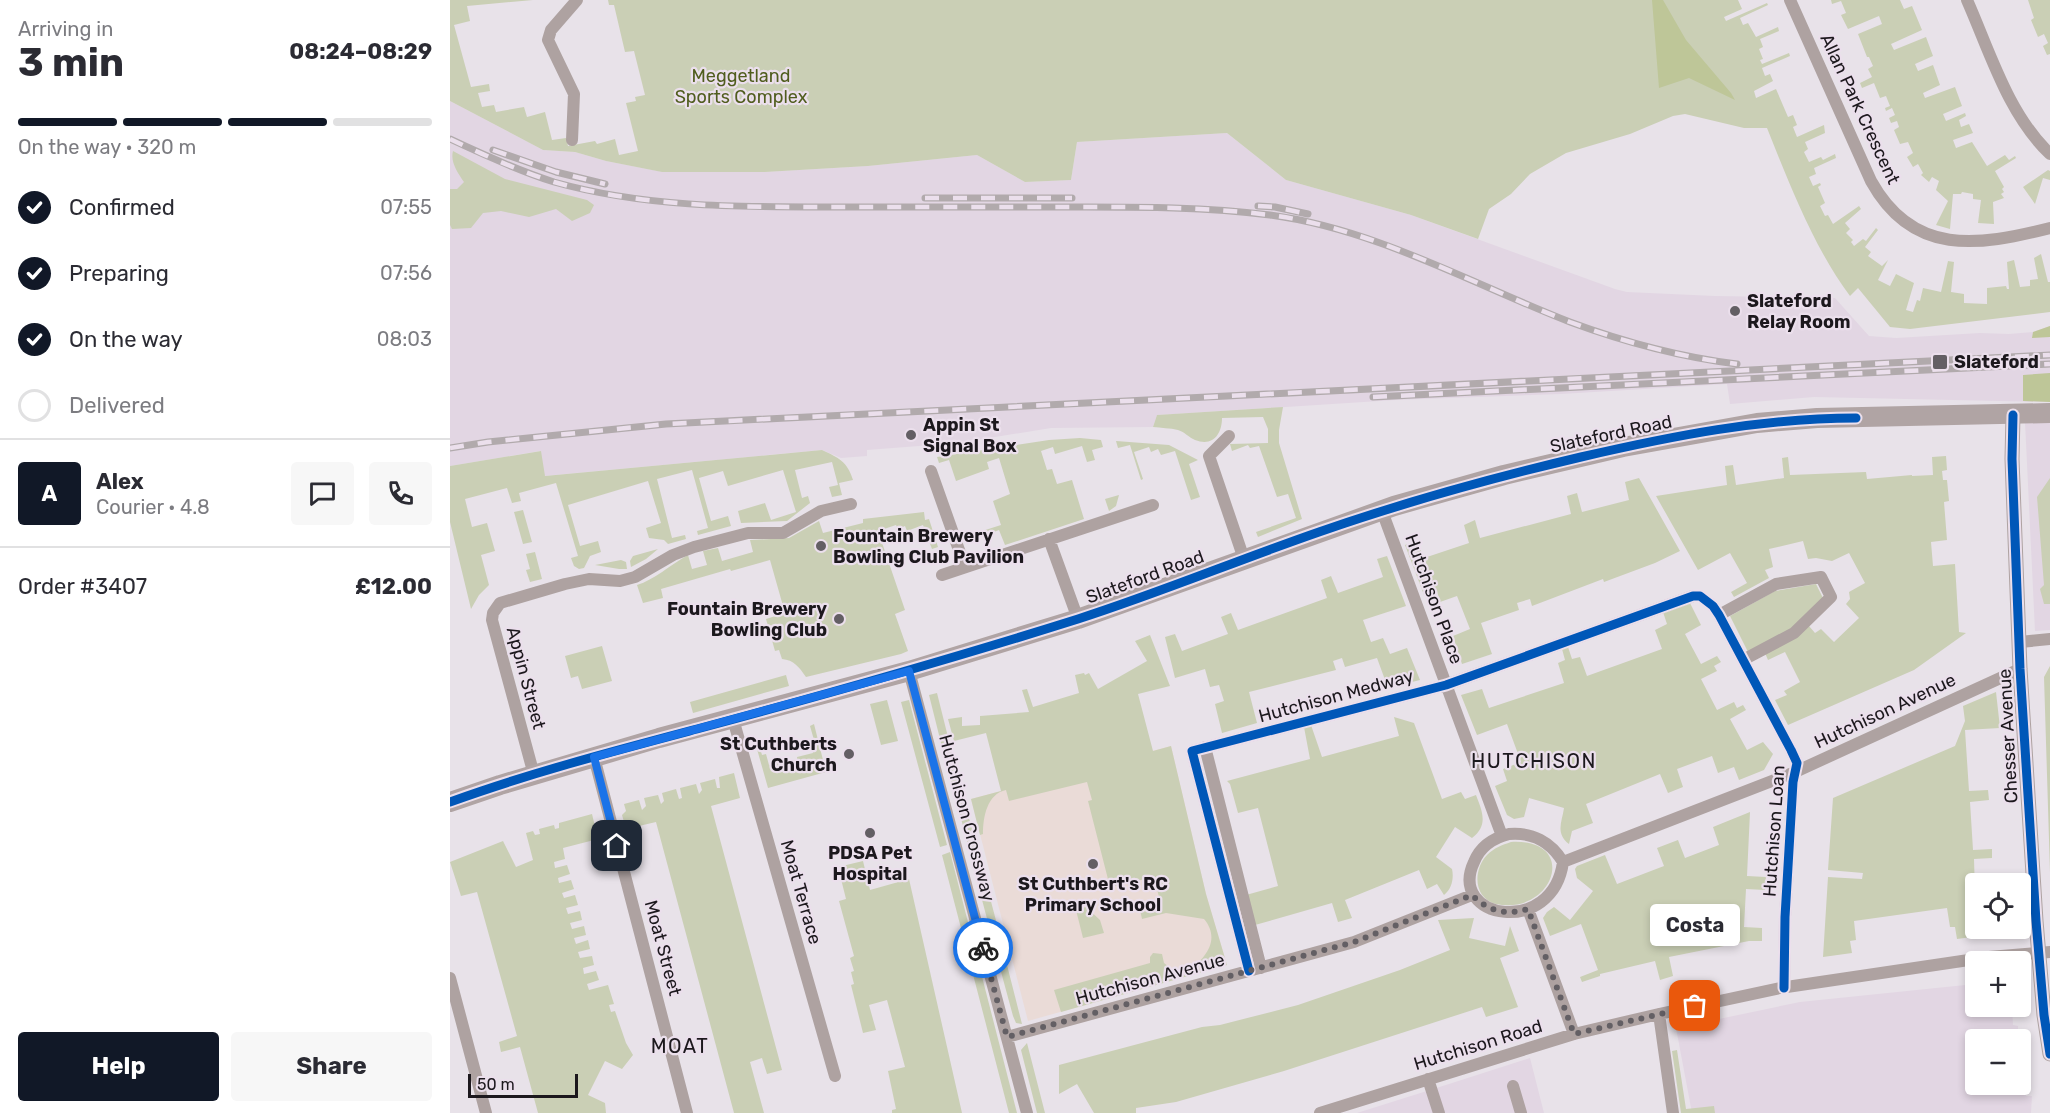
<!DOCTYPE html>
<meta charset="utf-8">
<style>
body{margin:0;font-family:Rubik,sans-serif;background:#f7f7f7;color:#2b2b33;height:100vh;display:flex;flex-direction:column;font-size:22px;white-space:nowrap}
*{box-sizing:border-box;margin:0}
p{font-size:20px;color:#7c7c81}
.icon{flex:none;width:33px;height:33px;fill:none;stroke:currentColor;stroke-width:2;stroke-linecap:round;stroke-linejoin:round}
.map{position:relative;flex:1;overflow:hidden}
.details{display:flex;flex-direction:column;background:#fff;width:450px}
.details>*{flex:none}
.fabs{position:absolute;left:1515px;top:873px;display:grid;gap:12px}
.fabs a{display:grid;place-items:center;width:66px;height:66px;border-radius:6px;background:#fff;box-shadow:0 3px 9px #0003;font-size:30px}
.scale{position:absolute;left:18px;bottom:15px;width:110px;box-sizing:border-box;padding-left:6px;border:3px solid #1c181d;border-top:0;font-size:16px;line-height:21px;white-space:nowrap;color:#1c181d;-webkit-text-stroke:4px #ebdfec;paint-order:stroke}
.pin{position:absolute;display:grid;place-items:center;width:51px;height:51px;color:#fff;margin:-26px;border-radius:12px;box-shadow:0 3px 9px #0006}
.courier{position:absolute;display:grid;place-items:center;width:60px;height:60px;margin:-30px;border:4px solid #1a73e8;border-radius:50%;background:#fff;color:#222;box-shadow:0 2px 8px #0007}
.bubble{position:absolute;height:42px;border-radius:6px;background:#fff;box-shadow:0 3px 9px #0003;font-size:20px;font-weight:700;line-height:42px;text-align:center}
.head em{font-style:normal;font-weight:700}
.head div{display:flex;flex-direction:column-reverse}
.head{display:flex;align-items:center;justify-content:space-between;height:102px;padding:0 18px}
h1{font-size:39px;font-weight:700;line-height:45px}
.bar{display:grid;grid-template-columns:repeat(4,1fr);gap:9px 6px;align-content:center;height:72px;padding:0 18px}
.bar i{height:8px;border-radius:4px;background:#e1e1e2}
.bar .active{background:#111827}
.bar p{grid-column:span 4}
.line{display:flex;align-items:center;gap:15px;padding:0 18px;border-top:2px solid #e1e1e2}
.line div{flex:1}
.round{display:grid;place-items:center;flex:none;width:63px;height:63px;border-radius:6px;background:#f7f7f7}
ol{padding:0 18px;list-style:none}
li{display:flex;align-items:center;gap:18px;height:66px}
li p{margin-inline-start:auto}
li .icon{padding:6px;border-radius:50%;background:#111827;color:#fff;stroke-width:4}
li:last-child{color:#7c7c81}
li i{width:33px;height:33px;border:3px solid #e1e1e2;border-radius:50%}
.primary-button{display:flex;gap:12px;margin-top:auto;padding:12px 18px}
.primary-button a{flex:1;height:69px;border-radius:6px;background:#111827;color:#fff;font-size:24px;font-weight:700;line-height:69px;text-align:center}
.primary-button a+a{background:#f7f7f7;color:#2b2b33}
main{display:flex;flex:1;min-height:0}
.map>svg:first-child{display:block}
.built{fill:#e2d6e3}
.education{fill:#eadbd7}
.green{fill:#cacfb5}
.forest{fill:#bec698}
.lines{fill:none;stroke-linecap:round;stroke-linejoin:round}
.minor{stroke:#aea2a1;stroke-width:12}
.tertiary{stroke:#aea2a1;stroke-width:15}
.primary{stroke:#b0a4a4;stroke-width:20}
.rail-casing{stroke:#b1aaac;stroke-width:7}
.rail{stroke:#ebdfec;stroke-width:4.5;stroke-dasharray:14;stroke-linecap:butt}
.cycleway-casing{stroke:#ebdfec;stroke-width:13}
.cycleway{stroke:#0057b8;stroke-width:9}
.done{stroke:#635f64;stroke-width:6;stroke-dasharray:0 10.8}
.route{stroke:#1a73e8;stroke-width:8}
.poi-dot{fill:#635f64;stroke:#ebdfec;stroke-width:2}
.labels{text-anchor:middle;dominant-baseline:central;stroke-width:4.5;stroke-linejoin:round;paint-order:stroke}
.park-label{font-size:18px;fill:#505d1e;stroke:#ebdfec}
.street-label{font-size:18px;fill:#1c181d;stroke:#ebdfec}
.poi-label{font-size:18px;font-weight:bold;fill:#1c181d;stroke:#ebdfec;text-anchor:start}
.neighbourhood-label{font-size:20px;letter-spacing:1.5px;fill:#1c181d;stroke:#ebdfec}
</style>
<main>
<section class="details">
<div class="head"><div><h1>3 min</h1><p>Arriving in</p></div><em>08:24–08:29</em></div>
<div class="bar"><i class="active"></i><i class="active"></i><i class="active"></i><i></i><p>On the way · 320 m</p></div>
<ol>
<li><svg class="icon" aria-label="check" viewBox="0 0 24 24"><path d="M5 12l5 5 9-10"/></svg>Confirmed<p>07:55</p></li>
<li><svg class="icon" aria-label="check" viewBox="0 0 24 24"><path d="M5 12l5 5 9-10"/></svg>Preparing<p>07:56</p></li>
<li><svg class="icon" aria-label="check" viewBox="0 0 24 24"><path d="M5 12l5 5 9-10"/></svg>On the way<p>08:03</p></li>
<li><i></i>Delivered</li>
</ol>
<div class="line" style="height:108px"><b class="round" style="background:#111827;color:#fff">A</b><div><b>Alex</b><p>Courier · 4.8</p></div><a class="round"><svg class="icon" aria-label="chat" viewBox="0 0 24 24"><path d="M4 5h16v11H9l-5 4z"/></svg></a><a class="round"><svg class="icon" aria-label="phone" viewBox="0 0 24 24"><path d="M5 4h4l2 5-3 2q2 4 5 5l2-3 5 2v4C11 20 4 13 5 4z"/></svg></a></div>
<div class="line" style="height:78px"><div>Order #3407</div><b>£12.00</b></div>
<div class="primary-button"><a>Help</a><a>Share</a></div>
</section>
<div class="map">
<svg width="1600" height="1113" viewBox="0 0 1600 1113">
<rect width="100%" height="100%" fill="#e8e2e9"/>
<!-- built -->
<path class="built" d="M0,101L93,150L125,152L156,161L213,172H315L418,166L527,155L575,182L621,180L627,142L777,133L836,180L961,215L1165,289L1177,292L1265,296L1385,298L1419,336L1446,338L1530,333L1559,334L1583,332L1600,326V402L1364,397L1280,404L1277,384L1111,394L945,400L707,415L703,427L601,428L508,443L417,450V456L391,458L372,450L94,476L90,451L0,466Z
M1600,421V630L1585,631L1575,422Z
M1525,984L1526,1006L1562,1007L1563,1025L1568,1026V1039L1526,1040V1084H1570L1571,1059H1574L1576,1096H1582L1581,1113H1242L1226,1028L1350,1002Z
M1080,1058L1094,1113H907L999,1084Z"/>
<!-- education -->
<path class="education" d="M721,746L756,894L777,965L578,1021L521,799Z"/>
<!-- green -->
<path class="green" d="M0,0H83L17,6L20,21L4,25L21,87L39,84L40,91L28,93L32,107L44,105L46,112L74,107L77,117L95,112L102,140L116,138L118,146L145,141L147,144L165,139L169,155L188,151L176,103L186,101L185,97L195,95L184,51L175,52L164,5H159L158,0H1288L1292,9L1274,17L1276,21L1317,3L1318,5L1290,18L1293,25L1298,23L1306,37L1328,27L1329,31L1310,39L1313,47L1309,49L1313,59L1310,60L1312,64L1339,53L1340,56L1312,68L1315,76L1320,74L1323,81L1304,91L1306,98L1326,89L1338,117L1343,115L1347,125L1343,127L1347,137L1374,125L1375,133L1355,142L1358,149L1354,152L1359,162L1371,157L1373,160L1385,154L1386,158L1364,168L1366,174L1359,177L1363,186L1370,183L1371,185L1368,187L1375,203L1370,206L1375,216L1378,215L1383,224L1409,206L1411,209L1395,223L1400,229L1396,233L1403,240L1401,242L1404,246L1413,239L1416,241L1426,228L1428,230L1415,247L1421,252L1418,256L1432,266L1438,260L1428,280L1440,286L1446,274L1464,283L1456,310L1463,312L1467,300L1470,301L1473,288L1491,292L1498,261L1504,262L1501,292L1514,294V303L1537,304V288L1556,286L1557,289H1559L1557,262L1564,260L1570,287L1580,286V280L1588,279L1584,258L1591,254L1598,282H1600V312L1460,329L1440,327L1408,288L1400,296C1364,248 1339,183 1317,128H1294L1235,114L1223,116L1180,134L1116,153L1080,174L1061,194L1039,209L1028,239L961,215L836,180L777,133L627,142L621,180L575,182L527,155L418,166L315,172H212L156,161L125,152L93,150L0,101Z
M1381,0H1450L1454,9L1462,6L1472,30L1441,44L1444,50L1476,37L1483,56L1465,64L1468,71L1483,65L1490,85L1473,93L1475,98L1505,87L1512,106L1493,114L1496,121L1515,113L1516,116L1509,120L1511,127L1519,124L1523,133L1503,140L1506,148L1522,142L1537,166L1555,155L1559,160L1565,156L1566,158L1545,171L1554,187L1552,189L1554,192L1551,194L1554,198L1543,202L1544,224L1528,223L1531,200L1523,199V194L1512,192L1511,194H1503L1500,229L1486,225L1498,201L1486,190L1489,181L1482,177L1479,182L1471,175L1473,173L1468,164L1463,167L1457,157L1463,153L1458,142L1450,144L1444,130L1449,127L1447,121L1441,123L1439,118L1445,115L1442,108L1436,111L1435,108L1440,106L1436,96L1430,98L1424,83L1412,88L1410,83L1422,77L1418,69L1423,66L1419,57H1417L1408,34L1432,24L1429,16L1398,29L1391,15L1396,13L1391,1L1382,4Z
M1578,0H1600V54L1597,55L1593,46L1598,43L1594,34L1588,37L1581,20L1584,18Z
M3,151L55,179L137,200L144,205L140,213L122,221L106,209L79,217L51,211L33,213L21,228L2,229L0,225V189H7L14,182C8,173 0,162 3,151Z
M1598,170L1600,171V180L1593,178L1585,204L1573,187Z
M833,407L829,430V443L852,519L808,537L806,532L846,518L838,494L827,497L809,446L800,448L798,445L782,451L780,444L818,443V429L813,417L772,418C772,434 763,447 745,440C738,437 735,432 728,430C720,428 711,428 703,427L707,415Z
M630,438L651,440L653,447L642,450L645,460L637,462L632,446L605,454L603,447L591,451L597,470L602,469L607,484L622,480L634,519L555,545L549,530L528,538L526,533L551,525L543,501L560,494L549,458L537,462L539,469L506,481L499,460L489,463L487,457L599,440Z
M666,441L719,445L748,460L739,464L750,497L741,500L725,451L711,455L708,449L701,452L699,447L684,452L693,479L691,480L680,445L668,448Z
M372,450C389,458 397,461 403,480L389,483L392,495L382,497L379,487L388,485L382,462L345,470L352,498L358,496L360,503L337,521L291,523L288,511L315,503L321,520L346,512L333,470L278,486L273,471L249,478L261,521L278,516L281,526L248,535L247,531L258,528L242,470L207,479L222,538L235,535L236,539L218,544L214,540L199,538L196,528L211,523L198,481L118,505L130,546L148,541L151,552L140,556L134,568L129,569L124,566L121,558L128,556L106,483L69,493L71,501L62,503L57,488L15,499L22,527L37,523L45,551L31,555L39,585L29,595L21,609L0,522V466L91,451L95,476Z
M1496,456L1497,470L1492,471L1493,480H1497L1499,501L1494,502L1497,540L1481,542L1483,566L1505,564L1509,632L1516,633L1464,670L1338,725L1325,700L1337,695L1334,691L1350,682L1335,652L1318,660L1315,653L1359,626L1365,633L1371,629L1384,642L1409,618L1396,604L1400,599L1399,592L1415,583L1399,553L1382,561L1366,558L1358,559L1353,541L1319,549L1323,567L1315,570L1319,578L1284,597L1281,592L1297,583L1280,553L1248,570L1206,496L1277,485L1275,466L1283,465L1286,485L1334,478L1332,458L1338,457L1340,475L1416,472L1417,479L1462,475V476L1483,475L1482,457Z
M1189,478L1230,551L1205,563L1154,582L1153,579L1082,606L1080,599L1067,603L1069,610L1031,623L1042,654L1012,664L1003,636L1020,629L1007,596L990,602L987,591L974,595L955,545L967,541L974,558L1019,543L1014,525L1025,520L1030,538L1121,514L1117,496L1127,493L1132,512L1179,500L1175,482Z
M1600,478V604H1594L1590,589L1594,585L1587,497Z
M669,495L666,506L659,511L655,499Z
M73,510L82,542L73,544L64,512Z
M474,512L475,520L479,519L488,547L482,549L473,525L457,531L455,526L448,529L446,525L428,531L455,610L445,614L458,651L451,654L356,677C349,667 344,660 332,659L329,650L325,651L316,619L335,613L320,560L281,571L280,569L211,589L213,598L193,603L187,585C204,580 220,565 238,555L242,569L257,565L253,551L268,548L272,561L303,552L300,540L339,538L369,521L373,533L413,523V519Z
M208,549L196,559L181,567L180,561L183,556Z
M85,552L92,579L80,582L76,570L80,569L76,554Z
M937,556L956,606L913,620L921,642L933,638L940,654L957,648L970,680L938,688L927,658L895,667L892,658L883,661L886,670L799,692L807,723L772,733L765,704L774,701L769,685L760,687L755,669L725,678L715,637L725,634L732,651L778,634L771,617L781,613L788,630L877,598L871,580L881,576L888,593L933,577L927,559Z
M171,560L176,562L177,569H169L145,565Z
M1366,584L1373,598L1342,629L1298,652L1280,616L1325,591Z
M1240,603L1251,625L1235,634L1251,664L1267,656L1271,662L1264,666L1267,671L1251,679L1267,710L1284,702L1287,708L1293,705L1296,710L1280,719L1297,750L1313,742L1323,754L1314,770L1289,780L1284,767L1268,773L1262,756L1227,769L1233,787L1218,793L1210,774L1136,804L1143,823L1122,831L1119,844C1105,833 1112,822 1114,808L1079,798L1074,817L1064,819L1057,815L1045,786L1057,781L1053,769L1071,762L1057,724L1027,735L1011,695L1032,689L1039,708L1114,683L1108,663L1115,660L1112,649L1118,647L1122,659L1130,657L1137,676L1212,649L1205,630L1217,624L1213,612Z
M700,635L720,686L688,694L703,751L721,746L756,894L777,965L611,1012L604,990L700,963V957L703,953L712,954L714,963L723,970L737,971C756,959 771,939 754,919L716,913L692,919L690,910L711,905L704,877L660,887L638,801L642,800L637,782L559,801L556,790C537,794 533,817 533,834L530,835L521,799L551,791L536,733L504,741L498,719L512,717V726L530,725V716L579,712L572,690L577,689L583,707L629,693L625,675L634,673L635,675L639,673L648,689L697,661L685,641Z
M152,646L162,681L132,689L128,676L121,678L115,656Z
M1600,666V872L1594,677Z
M336,675L339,686L243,713L240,702Z
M1546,692L1550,728L1515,730L1519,791L1538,790L1539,800L1520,802L1523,850L1542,849V858L1524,859L1526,928L1529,929V936L1507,939L1505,927H1500L1497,908L1404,921L1406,940L1400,941L1402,953L1373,957L1378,877L1412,879L1413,873L1378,870L1383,798L1505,746L1515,721L1513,706Z
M487,693L505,765L497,767L479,695Z
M437,700L448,741L431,745L420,704Z
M459,700L497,845L490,847L451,702Z
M944,717L964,723L992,799L1011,792L1015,799L1026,795C1032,811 1039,825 1022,838L1005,827L986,857L1002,869C1004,878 1002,889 994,895L987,884L977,889L969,870L895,900L902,918L888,922L882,903L805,925L796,895L828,886L808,808L788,813L780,784L777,781L860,759L854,727L861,725L872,757L949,736Z
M364,724L376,772L318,788L305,742L308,741L312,755L316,754L319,765L336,760L339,770L348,768L347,757L363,753L360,742L364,740L360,726Z
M506,768L538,891L531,893L498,770Z
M284,773L290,798L261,806L332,1070L317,1074L312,1058L300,1062L314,1113H284L206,822L176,829L172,815L176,811L174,804L189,800L192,810L196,806L194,798L208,795L211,804L214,801L212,793L226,789L229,799L232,798L230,788L246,784L249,794L252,790L250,783L265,779L267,788H270L269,777Z
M1300,812L1297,876L1316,877L1315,890L1296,889L1294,927L1312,928V941H1299L1219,957L1223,976L1210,980L1205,961L1150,974V976L1132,982L1130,977L1148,970L1131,924L1100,936L1093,918L1097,912L1104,907L1120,920L1143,891L1127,878L1125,869L1127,866L1155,855L1167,884L1214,866L1207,848L1228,840L1235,858L1269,845L1263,827Z
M142,814L148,839L113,848L115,859L104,862L105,868L117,865L120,874L108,878L109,883L121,880L124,889L112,893L114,898L125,895L128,905L116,908L118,914L130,911L132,920L120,923L122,929L134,926L136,935L124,938L126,944L138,940L140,949L128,952L130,958L142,956L144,965L133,968L134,974L146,971L149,980L137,984L139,990L158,985L164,1004L159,1005L161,1012L165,1011L176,1043L183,1055L172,1069L155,1061L138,1095L155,1103L156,1113H88L70,1047L51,1052L49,1042L67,1036L27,892L11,896L0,862L53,841L66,867L83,860L76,833L83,831L85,835L90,834L89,829L104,825L105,829L109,828V823Z
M1061,842C1130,838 1104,916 1046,904C1023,898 1023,870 1037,855C1044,848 1052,845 1061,842Z
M500,852L567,1113H559L492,855Z
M413,861L420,890L459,879L512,1113H442V1110L446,1109L438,1071L455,1067L437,1000L419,1005L426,1030L413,1033L401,985L404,984L401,972L404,971L400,958L404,956L389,901L396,899L388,867Z
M539,894L557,962L549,964L531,896Z
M636,907L650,920L654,933L633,938L626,910Z
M1024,918L1019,938L1055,946L1060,926L1069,951L1050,958L1068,1007L1036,1017L1032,1007L834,1071L726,1102L686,1108V1113H644L627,1084L609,1094V1065L752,1027L770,1025L848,1005L950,970L1000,950L988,920Z
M557,965L572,1024L566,1023L563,1016L550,968Z
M577,1043L595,1113H587L571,1050Z
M1227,1050L1236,1109L1264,1106L1265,1113H1231L1222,1051Z"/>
<!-- forest -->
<path class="forest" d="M1202,0H1213L1236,40L1281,93L1285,100L1239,78L1209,88Z
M1600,326V337L1582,338L1583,332Z
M1600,373V402L1573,401V375Z"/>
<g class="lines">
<!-- minor -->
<path class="minor" d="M1340,0L1421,181C1463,257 1528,246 1600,228
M1517,0C1540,52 1558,114 1600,154
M122,140L124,94L98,40L101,30L127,0
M779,436L759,456L794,559
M481,471L515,567
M932,511L1052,836
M599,539L628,619
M492,575L703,505
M1269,615L1326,584L1371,577L1381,597L1344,633L1293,660
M1570,642L1600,639
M459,671L577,1113
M283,719L385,1076
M755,747L811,968
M144,757L237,1113
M84,775L42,620L43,613L50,603L115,584L139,579L170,581L185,577L223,555L244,547L298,533H333L371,511L401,504
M1059,834C1082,832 1101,842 1113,862C1103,937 997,920 1024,862C1030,847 1043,838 1059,834Z
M1113,862L1345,772L1570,669
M1078,909L1124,1034
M799,971L742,751L996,685L1243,596H1250L1263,606L1269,615L1341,750L1347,763L1343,782L1335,917L1334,988
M0,978L36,1113
M1209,1014L1223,1113
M557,1037L904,942L1022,895
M978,1079L989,1113
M1063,1086L1071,1113
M870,1113L1124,1034L1209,1014L1330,988L1539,957L1600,952"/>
<!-- tertiary -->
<path class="tertiary" d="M1563,415L1562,459L1570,669L1586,921L1594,1015L1600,1054"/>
<!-- primary -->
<path class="primary" d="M0,802L50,785L209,738L459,671L628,619L944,506L1054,475L1173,447L1307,423L1367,418L1600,413"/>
<!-- rail casing -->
<g class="rail-casing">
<path id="rail" d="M0,139C34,155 69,171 104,182C193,207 284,207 375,207C452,207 530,207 608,207C678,207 749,206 820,215C926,229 1022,284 1120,322C1174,342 1230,357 1287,364
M43,150L106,172L155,184
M475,198H622
M808,206L825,207L858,214
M923,397L1600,364
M0,448L38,442L216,424L1600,355"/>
</g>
<!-- rail -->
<use href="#rail" class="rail"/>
<!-- cycleway casing -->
<g class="cycleway-casing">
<path id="cycleway" d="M1563,415L1562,459L1570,669L1586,921L1594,1015L1600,1054
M0,802C80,773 164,751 247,729C374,695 501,659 628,619C709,593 788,560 869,532C955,502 1042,478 1131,457C1222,436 1312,418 1406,418
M799,971L742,751L996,685L1243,596H1250L1263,606L1269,615L1341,750L1347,763L1343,782L1335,917L1334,988"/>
</g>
<!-- cycleway -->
<use href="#cycleway" class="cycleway"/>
</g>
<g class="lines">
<!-- done -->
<path class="done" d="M533,948L557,1037L904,942L1022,895C1038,911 1057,916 1078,909L1124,1034L1245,1006"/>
<!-- route -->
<path class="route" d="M167,846L144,757L459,671L533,948"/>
</g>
<!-- markers -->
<g class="poi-dot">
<circle cx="1285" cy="311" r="6"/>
<rect x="1482" y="354" width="16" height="16" rx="3"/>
<circle cx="461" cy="435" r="6"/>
<circle cx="371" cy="546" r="6"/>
<circle cx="389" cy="619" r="6"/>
<circle cx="399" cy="754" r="6"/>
<circle cx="420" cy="833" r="6"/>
<circle cx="643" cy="864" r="6"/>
</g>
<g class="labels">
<!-- park labels -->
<g class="park-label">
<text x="291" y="76">Meggetland<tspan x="291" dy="21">Sports Complex</tspan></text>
</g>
<!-- street labels -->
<g class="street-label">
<text transform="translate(1410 109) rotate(65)">Allan Park Crescent</text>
<text transform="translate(1161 434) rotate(-12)">Slateford Road</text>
<text transform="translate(695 577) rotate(-20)">Slateford Road</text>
<text transform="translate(984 599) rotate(70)">Hutchison Place</text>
<text transform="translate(76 678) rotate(75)">Appin Street</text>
<text transform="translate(886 696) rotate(-15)">Hutchison Medway</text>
<text transform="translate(1435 711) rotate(-25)">Hutchison Avenue</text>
<text transform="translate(1558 736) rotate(-93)">Chesser Avenue</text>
<text transform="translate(517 818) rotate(75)">Hutchison Crossway</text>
<text transform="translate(1324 831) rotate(-86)">Hutchison Loan</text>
<text transform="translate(351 892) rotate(74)">Moat Terrace</text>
<text transform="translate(213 948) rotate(75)">Moat Street</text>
<text transform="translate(700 979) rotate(-15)">Hutchison Avenue</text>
<text transform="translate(1028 1045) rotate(-17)">Hutchison Road</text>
</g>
<!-- poi labels -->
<g class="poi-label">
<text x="1297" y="301">Slateford<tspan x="1297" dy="21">Relay Room</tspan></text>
<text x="1504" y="362">Slateford</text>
<text x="473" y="425">Appin St<tspan x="473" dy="21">Signal Box</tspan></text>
<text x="383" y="536">Fountain Brewery<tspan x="383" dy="21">Bowling Club Pavilion</tspan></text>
<text x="377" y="609" text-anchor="end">Fountain Brewery<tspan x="377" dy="21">Bowling Club</tspan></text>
<text x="387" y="744" text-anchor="end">St Cuthberts<tspan x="387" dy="21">Church</tspan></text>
<text x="420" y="853" text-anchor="middle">PDSA Pet<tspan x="420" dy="21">Hospital</tspan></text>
<text x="643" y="884" text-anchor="middle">St Cuthbert's RC<tspan x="643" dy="21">Primary School</tspan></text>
</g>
<!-- neighbourhood labels -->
<g class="neighbourhood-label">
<text x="1084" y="761">HUTCHISON</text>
<text x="230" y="1046">MOAT</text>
</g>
</g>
</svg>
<div class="fabs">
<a><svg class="icon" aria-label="locate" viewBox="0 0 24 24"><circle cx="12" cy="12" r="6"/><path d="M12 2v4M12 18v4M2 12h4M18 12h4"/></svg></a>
<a>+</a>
<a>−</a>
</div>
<div class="scale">50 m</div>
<div class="pin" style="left:1245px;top:1006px;background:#ea580c"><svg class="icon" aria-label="bag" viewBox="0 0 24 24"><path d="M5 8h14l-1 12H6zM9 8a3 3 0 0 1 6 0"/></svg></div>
<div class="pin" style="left:167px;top:846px;background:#1f2937"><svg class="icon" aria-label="home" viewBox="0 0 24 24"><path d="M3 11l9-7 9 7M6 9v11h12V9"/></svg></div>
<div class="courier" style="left:533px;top:948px"><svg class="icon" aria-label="bike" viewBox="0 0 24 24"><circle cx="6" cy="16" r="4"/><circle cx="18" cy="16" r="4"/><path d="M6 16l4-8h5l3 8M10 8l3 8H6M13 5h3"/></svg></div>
<div class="bubble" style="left:1200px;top:904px;width:90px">Costa</div>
</div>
</main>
